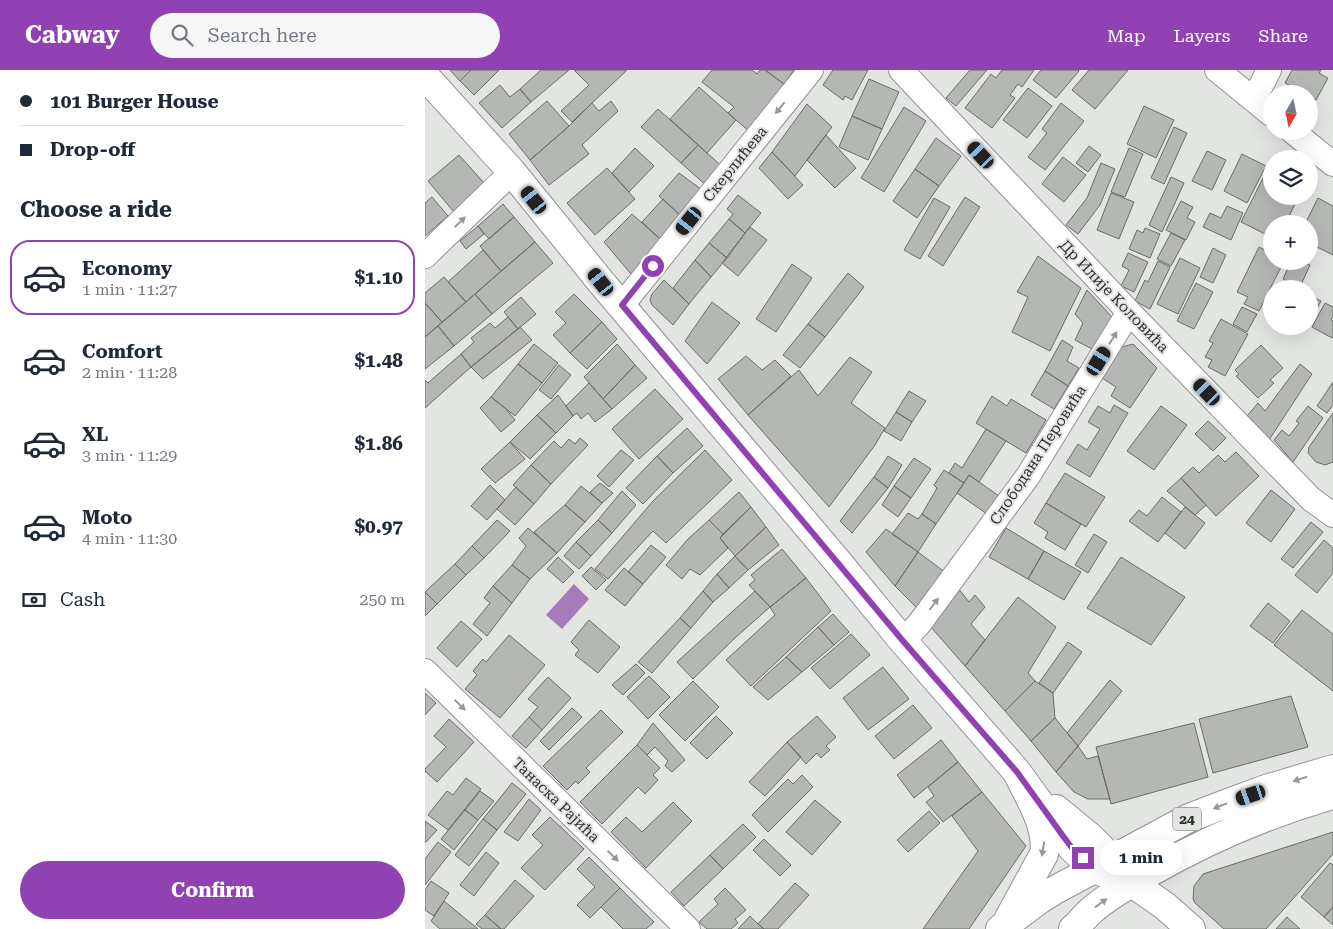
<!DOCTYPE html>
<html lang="en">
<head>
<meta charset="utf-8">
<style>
  body { margin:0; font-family:"Roboto Serif",serif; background:#f6f6f7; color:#1f2937; height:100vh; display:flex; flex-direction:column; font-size:19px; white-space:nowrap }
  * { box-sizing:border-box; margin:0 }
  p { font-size:16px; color:#747a83 }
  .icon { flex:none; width:28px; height:28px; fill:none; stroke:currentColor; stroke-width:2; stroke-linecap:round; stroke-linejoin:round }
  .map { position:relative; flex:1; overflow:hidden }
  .side { display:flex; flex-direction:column; background:#fff; width:425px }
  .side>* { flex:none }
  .hud { display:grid; align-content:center; height:110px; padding:0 20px; background:#fff }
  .needle { width:32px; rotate:189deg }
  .fabs { position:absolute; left:838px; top:15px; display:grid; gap:10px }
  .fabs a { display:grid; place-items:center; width:55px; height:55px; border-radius:50%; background:#fff; box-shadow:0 5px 20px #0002; font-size:25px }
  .end { position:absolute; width:22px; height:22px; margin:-11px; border:6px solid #9142b2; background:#fff; box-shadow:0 0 0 2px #fff }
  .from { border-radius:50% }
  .bubble { position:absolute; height:35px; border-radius:18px; background:#fff; box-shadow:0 5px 20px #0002; font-size:16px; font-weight:700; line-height:35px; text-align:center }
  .car { position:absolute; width:15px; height:30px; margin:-15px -8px; border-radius:6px; box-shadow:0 0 4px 1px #0007; background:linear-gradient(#222 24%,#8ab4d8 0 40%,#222 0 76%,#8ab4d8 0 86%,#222 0) }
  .hud b { display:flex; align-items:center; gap:18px; height:48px; font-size:19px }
  .hud b+b { border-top:1px solid #e0e1e3 }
  .hud i { width:12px; height:12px; background:#1f2937 }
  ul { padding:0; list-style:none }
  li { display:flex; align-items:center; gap:15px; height:75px; margin:0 10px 8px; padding:0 10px; border:2px solid transparent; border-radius:20px }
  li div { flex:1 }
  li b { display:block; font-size:19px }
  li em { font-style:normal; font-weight:700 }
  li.current { border-color:#9142b2 }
  li>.icon { width:45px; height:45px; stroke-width:1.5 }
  h2 { padding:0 20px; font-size:22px; line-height:60px }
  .pay { display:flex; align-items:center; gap:12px; height:55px; padding:0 20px; font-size:19px }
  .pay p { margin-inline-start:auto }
  .cta { display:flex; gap:10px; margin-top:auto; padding:10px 20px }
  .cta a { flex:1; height:58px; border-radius:30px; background:#9142b2; color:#fff; font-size:20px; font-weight:700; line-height:58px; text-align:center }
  header { display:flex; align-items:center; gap:30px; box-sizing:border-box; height:70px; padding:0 25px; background:#9142b2; color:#fff }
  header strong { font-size:24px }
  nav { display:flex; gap:28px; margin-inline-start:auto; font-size:18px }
  .search { width:350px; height:45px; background:#f6f6f7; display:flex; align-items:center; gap:12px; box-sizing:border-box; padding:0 18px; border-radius:28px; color:#747a83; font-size:19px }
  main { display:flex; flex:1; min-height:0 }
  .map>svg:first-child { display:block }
</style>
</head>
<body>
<header>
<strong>Cabway</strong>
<div class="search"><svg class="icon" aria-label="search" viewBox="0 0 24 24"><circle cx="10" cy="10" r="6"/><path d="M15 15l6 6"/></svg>Search here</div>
<nav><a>Map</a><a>Layers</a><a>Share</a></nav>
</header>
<main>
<section class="side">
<div class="hud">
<b><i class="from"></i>101 Burger House</b>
<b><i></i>Drop-off</b>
</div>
<h2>Choose a ride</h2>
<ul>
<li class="current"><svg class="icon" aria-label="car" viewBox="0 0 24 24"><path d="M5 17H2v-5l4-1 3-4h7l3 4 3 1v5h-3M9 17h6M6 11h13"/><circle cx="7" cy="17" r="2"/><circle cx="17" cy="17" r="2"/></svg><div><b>Economy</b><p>1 min · 11:27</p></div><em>$1.10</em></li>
<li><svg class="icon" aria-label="car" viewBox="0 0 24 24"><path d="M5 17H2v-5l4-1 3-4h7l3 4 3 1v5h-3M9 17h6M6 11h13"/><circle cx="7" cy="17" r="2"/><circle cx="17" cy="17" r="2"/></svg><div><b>Comfort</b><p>2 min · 11:28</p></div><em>$1.48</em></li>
<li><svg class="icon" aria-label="car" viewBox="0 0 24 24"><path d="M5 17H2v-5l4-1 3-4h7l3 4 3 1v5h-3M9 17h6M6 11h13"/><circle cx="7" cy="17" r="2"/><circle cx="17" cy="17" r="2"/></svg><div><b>XL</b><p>3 min · 11:29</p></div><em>$1.86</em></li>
<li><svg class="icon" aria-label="car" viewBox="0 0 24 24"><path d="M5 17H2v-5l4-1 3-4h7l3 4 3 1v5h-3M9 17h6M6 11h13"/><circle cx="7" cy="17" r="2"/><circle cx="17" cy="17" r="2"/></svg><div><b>Moto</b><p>4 min · 11:30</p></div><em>$0.97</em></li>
</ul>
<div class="pay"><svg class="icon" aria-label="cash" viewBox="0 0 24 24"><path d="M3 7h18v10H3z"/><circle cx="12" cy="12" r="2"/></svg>Cash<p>250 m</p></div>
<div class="cta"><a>Confirm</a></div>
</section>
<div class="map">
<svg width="908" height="859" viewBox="0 0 908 859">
  <rect width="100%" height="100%" fill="#e2e5e1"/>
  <path fill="#a67bba" d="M149,514L164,529L137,559L121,545Z"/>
  <path fill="#b4b7b3" stroke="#6a6c69" d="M25,0H46L35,11Z
    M46,0H74L49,25L35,11Z
    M116,0H144L106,32L95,19Z
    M149,0H202L147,52L136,41L164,15Z
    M287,0H327L332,4L335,0H340L359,14L325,62L303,43L309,37L277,12Z
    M340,0H369L359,14Z
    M408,0H443L427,30L420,26L418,30L398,15Z
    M545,0H562L531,36L521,28Z
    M577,0H609L597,17L593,14L585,25L590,28L567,58L540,38L566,4L571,8Z
    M616,0H653L654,1L631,28L608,10Z
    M664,0H703L670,39L647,20Z
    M867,0H896L894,3L903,8L891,30L884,26V24H880L860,13Z
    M444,9L474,22L457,59L427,46Z
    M75,15L85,27L95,19L106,32L77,58L54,33Z
    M274,17L311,50L282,83L245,49Z
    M603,18L627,36L602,68L578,50Z
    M122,31L144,56L105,90L84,64Z
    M186,31L193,41L157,75L164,84L124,115L105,90L143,57L167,33L174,41Z
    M636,33L659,51L620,100L603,87L622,63L617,59Z
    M382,34L407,57L370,106L347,82Z
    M719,36L749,50L731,88L702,74Z
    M479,37L501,51L459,122L436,108Z
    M233,39L273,75L256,93L216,57Z
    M427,46L457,59L443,90L414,77Z
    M749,57L762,63L739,114L726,108Z
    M401,65L431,98L410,118L382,90Z
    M511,68L536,86L514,116L490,99Z
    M273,75L300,99L283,117L256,93Z
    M664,76L676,85L663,102L651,93Z
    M210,78L229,96L204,122L187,103Z
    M704,78L718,84L700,127L686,122Z
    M782,81L801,90L787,120L767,111Z
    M347,82L378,115L363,129L334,98Z
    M817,84L841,96L822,133L799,121Z
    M34,85L60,114L28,141L3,111Z
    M638,87L661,105L639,132L617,114Z
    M676,93L690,99L675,135L653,164L641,155L662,128Z
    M845,94H846V126H874L860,154H846V167L816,152Z
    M182,98L210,129L170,165L142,133Z
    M490,99L514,116L492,148L468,131Z
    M254,103L277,120L255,145L234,126Z
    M746,107L759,113L737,162L724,155Z
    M686,123L709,132L694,169L672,160Z
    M313,125L336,143L320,163L304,149L308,144L302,139Z
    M7,127L23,146L0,166V133Z
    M540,127L555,137L518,196L503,186Z
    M509,128L525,137L495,189L479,180Z
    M893,128L908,136V185L884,173V154H880Z
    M238,129L255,145L235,169L217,152Z
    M756,131L768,137L762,148L770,152L761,170L741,160Z
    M78,134L89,147L64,169L53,156Z
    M802,136L818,143L806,170L778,157L785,143L796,148Z
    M207,144L235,169L206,204L179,172Z
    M89,147L110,172L76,201L55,176Z
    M304,149L320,163L302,188L284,173Z
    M53,156L59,164L41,179L35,171Z
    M325,157L342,170L313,206L297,193Z
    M720,158L735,164L725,188L704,179L712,160L718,163Z
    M746,163L760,170L746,196L732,189Z
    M110,172L128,193L67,244L50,224Z
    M284,173L302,188L286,207L270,190Z
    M834,177L846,183V191H859L834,241L819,234L823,227L812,222Z
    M788,178L801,185L788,213L775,207Z
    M58,180L76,201L41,232L23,212Z
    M703,183L723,192L709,222L696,216L704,200L697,196Z
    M613,186L656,218L625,281L587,262L603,227L592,222Z
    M755,188L775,198L753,244L732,234Z
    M270,190L286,207L264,234L248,218Z
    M733,191L745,197L725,239L710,231L720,210L723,212Z
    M866,191H876L885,195L875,217L858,209Z
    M367,194L387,208L351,262L331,249Z
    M423,203L439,217L400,267L383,254Z
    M19,207L41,232L17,252L0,233V223Z
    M239,210L264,234L248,255L227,235L225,230L227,224Z
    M771,213L788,222L769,259L752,251Z
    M662,220L687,247L667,279L650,270L658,253L650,244Z
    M50,224L67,244L29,276L13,256Z
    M149,224L177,252L145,283L128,265L141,253L130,242Z
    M884,225L896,231L884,254Z
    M96,227L111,244L93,259L79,242Z
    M287,232L315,253L282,294L260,271Z
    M0,233L17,252L0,267Z
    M900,233L908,237V247L906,250L908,251V266L907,268L887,257Z
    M817,237L832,244L822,262L808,254Z
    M83,247L93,259L46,297L36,284L49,272L46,268L65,253L70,258Z
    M796,249L823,264L800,306L783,297L787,290L780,287L788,273L784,271Z
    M177,252L192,269L162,299L145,283Z
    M383,254L400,267L375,298L358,285Z
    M13,256L29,276L0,299V267Z
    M95,257L107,270L58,309L46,297Z
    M637,270L648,277L642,291L654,298L643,316L620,301Z
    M109,274L133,293L117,313L93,294Z
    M192,274L210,295L178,329L159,307Z
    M708,274L732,298L705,338L686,326L691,317L677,308L697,277Z
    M836,275L858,298L845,310L849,313L833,328L811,306L814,304L810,300Z
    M36,284L46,297L0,338V310L3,313Z
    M321,286L337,300L350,290L366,306L323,345L293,309Z
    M425,287L447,302L426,333L460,358L450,375L404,437L323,345L374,300L393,326Z
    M93,294L117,313L90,346L66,327Z
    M875,294L887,304L844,370L822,346L833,333L840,341Z
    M134,295L146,305L126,329L114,320Z
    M210,295L222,308L187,339L178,329Z
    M620,301L643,316L629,339L606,325Z
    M908,312V335L902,343L892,336Z
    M164,313L187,339L170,352L163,343L156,349L152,343L148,346L141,336Z
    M230,319L258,349L214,389L187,359Z
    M484,321L501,331L487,352L471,342Z
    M133,325L148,346L131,363L112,345Z
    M567,326L582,336L586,329L621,350L601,383L551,353Z
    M66,327L80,338L90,350L76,362L55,338Z
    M689,335L703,343L665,407L641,393L653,374L662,380L675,359L663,352L673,336L685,343Z
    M736,336L762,355L729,400L702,381Z
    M883,336L898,348L868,392L849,370L857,360L864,366L874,353L871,351Z
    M471,342L487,352L476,371L459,361Z
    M908,343V392L900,395L891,392L883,383L884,377Z
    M112,345L131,363L105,389L85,372Z
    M783,351L801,368L788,381L770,364Z
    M262,358L278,376L248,403L232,386Z
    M561,359L581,371L554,412L544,405L539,413L524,403L530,393L537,398Z
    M155,368L163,375L126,414L106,395L129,371L136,378L144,369L150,374Z
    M85,372L100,389L70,413L56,399Z
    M196,380L209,390L184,417L172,406Z
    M280,380L307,410L241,473L228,461L183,509L170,499L228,431Z
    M811,382L834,406L791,446L756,408L768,397L774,403L793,385L800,392Z
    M232,386L248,403L218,434L201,418Z
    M463,386L477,395L463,418L449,407Z
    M489,388L506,399L486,428L469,416Z
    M106,395L126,414L109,434L88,415Z
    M519,400L539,413L511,454L497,444L512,418L509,415Z
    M640,403L680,427L661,457L621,433Z
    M544,405L574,426L562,444L532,423Z
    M449,407L463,418L427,463L415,451Z
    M756,408L781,435L770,445L742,421Z
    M175,413L188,423L177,433L165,422Z
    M65,415L80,430L62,450L46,436Z
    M156,416L177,433L160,452L140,435Z
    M469,416L486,428L473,447L457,435Z
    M91,417L109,434L90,455L72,439Z
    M846,420L870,439L846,472L821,453Z
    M197,421L211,435L187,463L173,450Z
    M314,422L326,437L298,464L284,450Z
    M737,427L756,442L733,472L704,451L714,440L722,446Z
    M621,433L656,454L640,480L620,468L623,462L609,453Z
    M140,435L160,452L132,483L109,462Z
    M326,437L341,457L310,486L295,468Z
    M760,437L780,453L760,479L740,463Z
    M483,443L493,449L497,444L511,454L493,482L467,464Z
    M72,450L85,461L59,488L47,476Z
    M173,450L187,463L166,486L151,472Z
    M284,450L298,464L295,468L303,478L275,505L265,499L257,509L241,495L263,469Z
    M886,452L898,462L868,498L856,489Z
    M341,457L354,475L323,500L310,486Z
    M103,458L132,483L105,509L87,495L101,476L94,468Z
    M581,458L619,481L603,509L564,487Z
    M461,459L493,482L470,516L441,482Z
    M669,464L682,472L663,503L650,495Z
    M899,470L908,478V503L892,523L870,505Z
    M151,472L166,486L154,499L139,486Z
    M226,475L241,487L218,514L203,502Z
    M47,476L59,488L41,505L30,494Z
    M357,479L381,508L345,537L324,515L330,510L326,505Z
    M619,481L656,502L639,530L603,509Z
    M493,482L521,503L495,541L470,516Z
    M310,486L323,500L304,518L292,504Z
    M133,487L149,502L138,513L122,499Z
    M696,487L760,527L726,575L662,538Z
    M30,494L41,505L12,534L0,522Z
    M87,495L105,509L87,533L68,516Z
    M166,497L181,510L171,520L157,506Z
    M199,498L218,514L200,536L180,520Z
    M292,504L304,518L288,532L278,521Z
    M381,508L406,541L326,616L301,590L350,545L345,537Z
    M68,516L87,533L62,566L48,554L65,533L59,528Z
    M533,518L544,532L550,525L560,537L546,554L560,570L540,596L505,556Z
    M278,521L288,532L266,558L255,548Z
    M330,521L345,537L311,567L268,609L252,592Z
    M0,522L12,534L0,546Z
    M593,527L631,557L603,603L610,611L580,641L540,596Z
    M843,533L865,551L848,573L825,556Z
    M877,540L908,564V621L849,575Z
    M408,544L424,562L409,575L393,557Z
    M255,548L266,558L227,603L213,592Z
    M164,550L195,577L173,603L150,585L154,580L146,572Z
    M36,551L57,569L32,597L12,578Z
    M393,557L409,575L377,602L361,587Z
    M426,564L445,585L405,619L386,598Z
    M84,565L120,595L75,648L40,619L52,605L48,601L58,589L61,592Z
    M643,572L657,582L628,623L614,613Z
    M361,587L377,602L343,630L328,617Z
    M211,594L220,603L198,625L187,615Z
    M458,597L484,629L443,660L418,628Z
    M224,606L245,627L223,649L202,627Z
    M123,607L146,628L117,660L104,647L113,637L103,629Z
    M685,610L697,621L653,676L642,663Z
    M268,611L294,637L260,671L234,645Z
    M610,611L628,623L630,648L606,671L580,641Z
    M0,623L11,633L0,645Z
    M866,626L883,677L788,703L774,649Z
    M488,635L507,658L469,689L450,666Z
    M147,638L157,647L124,680L115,671Z
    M176,640L198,662L161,698L165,702L153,714L151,711L142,720L118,696Z
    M291,646L308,663L282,689L265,673Z
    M392,646L411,667L401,676L405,680L400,684L396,688L392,683L381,694L362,672Z
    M104,647L117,660L101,678L87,666Z
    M630,648L653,676L631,702L606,671Z
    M24,649L49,672L12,712L0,701V699L21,677L9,666Z
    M228,653L260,690L247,702L240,696L243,691L230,677L222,685L212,675Z
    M769,653L783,707L686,734L671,677Z
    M516,670L533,692L489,728L472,705Z
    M362,672L376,687L340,726L324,712Z
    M212,675L235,698L228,705L233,710L220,724L213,717L177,754L155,732Z
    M653,676L662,689L673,686L685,729H663L649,722L631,702Z
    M533,692L557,722L518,752L501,732L509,726L503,717Z
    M377,705L388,717L343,762L327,745L363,709L368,714Z
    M41,708L56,719L23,760L3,745L22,721L28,725Z
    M87,713L101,724L72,760L58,749Z
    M55,721L69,731L53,750L40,740Z
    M557,722L601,776L544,859H498L553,781L527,746Z
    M104,729L116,740L93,771L79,762Z
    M390,730L416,752L387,785L361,762Z
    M248,732L267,751L221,798L186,762L201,747L217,762Z
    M40,740L53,750L29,780L16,769Z
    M504,741L515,753L483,782L472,770Z
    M125,747L159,779L120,820L96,798L118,775L107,765Z
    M58,749L72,760L44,796L30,785Z
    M0,751L12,760L1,772H0Z
    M318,754L331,767L298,799L285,785Z
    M908,762V784L841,859H799L770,833L768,829L769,816L778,804Z
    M339,769L366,795L355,806L328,780Z
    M13,772L26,782L0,815V789Z
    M61,782L74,793L49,826L35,815Z
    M285,785L298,799L259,836L246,822Z
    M164,787L195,818L165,848L152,835L170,817L152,799Z
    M905,793L908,795V837L899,847L876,827Z
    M90,810L109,826L79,859H76L60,845Z
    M6,811L24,823L9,846L0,840V820Z
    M370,813L384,825L353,859H339L333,854Z
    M195,818L229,852L221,859H198L176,837Z
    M300,818L321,840L310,849L313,853L306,859H282L274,852L293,834L289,829Z
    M19,831L53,859H15L6,851Z
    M908,837V855L899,847Z
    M60,845L76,859H57L51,854Z
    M325,846L333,854L339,859H313Z
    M862,847L875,859H851Z"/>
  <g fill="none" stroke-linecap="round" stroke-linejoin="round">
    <g stroke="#909490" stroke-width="26">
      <path id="minor" d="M476,0L704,242L886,429L908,445
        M792,0L846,44
        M829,29L844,0
        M867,61L908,94
        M0,186L87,102
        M197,235L386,0
        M478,571L494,554L603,406L704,242
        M0,601L263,859"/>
    </g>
    <g stroke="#909490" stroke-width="30">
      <path id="tertiary" d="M0,6L87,102L176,212L413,492L478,571L592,702L647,778L669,799L707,813
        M631,739L665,767L687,789L707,813L740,836L766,859"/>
    </g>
    <g stroke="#909490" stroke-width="30">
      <path id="primary" d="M584,848L619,784C624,757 603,726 592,702
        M575,859L614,830L630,820L764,748L795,736L841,719L908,699
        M648,859C655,853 660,846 667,840C683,826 703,815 722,804C780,771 843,743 908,725"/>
    </g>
    <use href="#minor" stroke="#fff" stroke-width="24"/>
    <use href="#tertiary" stroke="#fff" stroke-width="28"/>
    <use href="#primary" stroke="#fff" stroke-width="28"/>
  </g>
  <defs><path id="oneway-solid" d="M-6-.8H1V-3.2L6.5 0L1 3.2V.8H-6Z" transform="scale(1.25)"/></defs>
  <g fill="#969896">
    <use href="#oneway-solid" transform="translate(355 38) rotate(129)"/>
    <use href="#oneway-solid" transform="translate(35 152) rotate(-44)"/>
    <use href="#oneway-solid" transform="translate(688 268) rotate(-58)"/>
    <use href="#oneway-solid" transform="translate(509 534) rotate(-53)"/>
    <use href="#oneway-solid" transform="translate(35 635) rotate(44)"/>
    <use href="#oneway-solid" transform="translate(875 709) rotate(163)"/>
    <use href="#oneway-solid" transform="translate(795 736) rotate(159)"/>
    <use href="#oneway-solid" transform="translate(618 779) rotate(99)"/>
    <use href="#oneway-solid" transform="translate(188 786) rotate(44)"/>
    <use href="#oneway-solid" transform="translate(676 833) rotate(-36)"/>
  </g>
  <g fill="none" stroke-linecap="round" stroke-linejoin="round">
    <path stroke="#9142b2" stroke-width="6" d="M228,196L197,235L478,571L592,702L638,766L647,778L658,788"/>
  </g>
  <g text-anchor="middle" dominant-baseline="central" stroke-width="4" stroke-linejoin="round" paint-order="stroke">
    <rect fill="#e2e5e1" stroke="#646664" stroke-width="1" x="748" y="737.5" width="28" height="23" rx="4"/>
    <g font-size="14" font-weight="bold" fill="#2e302e">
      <text x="762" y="749">24</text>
    </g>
    <g font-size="15" fill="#2e302e" stroke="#e2e5e1">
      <text transform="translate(310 94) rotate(-51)">Скерлићева</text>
      <text transform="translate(689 226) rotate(46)">Др Илије Коловића</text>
      <text transform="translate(613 385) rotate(-57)">Слободана Перовића</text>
      <text transform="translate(131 730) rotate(44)">Танаска Рајића</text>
    </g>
  </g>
</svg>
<div class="fabs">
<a><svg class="needle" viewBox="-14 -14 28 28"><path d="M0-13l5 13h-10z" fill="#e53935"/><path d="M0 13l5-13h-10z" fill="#747a83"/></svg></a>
<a><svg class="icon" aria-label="layers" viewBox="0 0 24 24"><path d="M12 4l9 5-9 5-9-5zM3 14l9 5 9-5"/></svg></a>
<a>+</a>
<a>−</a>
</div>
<i class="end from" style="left:228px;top:196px"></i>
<i class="end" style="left:658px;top:788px"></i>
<div class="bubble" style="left:675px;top:770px;width:82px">1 min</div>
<i class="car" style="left:556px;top:85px;rotate:317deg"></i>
<i class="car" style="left:109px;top:130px;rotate:321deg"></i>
<i class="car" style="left:264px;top:151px;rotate:219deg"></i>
<i class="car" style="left:176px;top:212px;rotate:321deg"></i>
<i class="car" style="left:674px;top:291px;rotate:31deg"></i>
<i class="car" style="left:782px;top:322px;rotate:316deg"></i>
<i class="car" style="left:826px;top:725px;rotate:251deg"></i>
</div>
</main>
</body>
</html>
